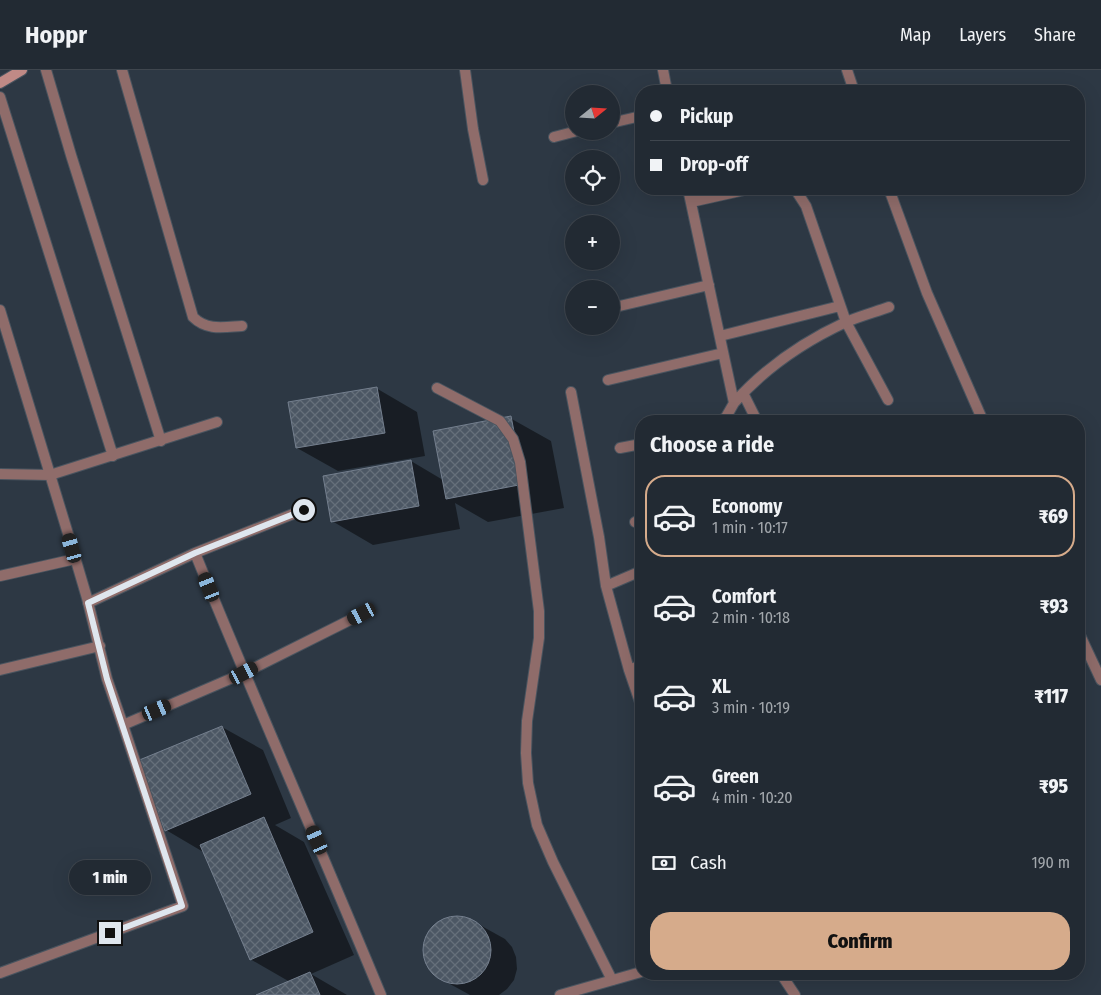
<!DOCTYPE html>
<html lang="en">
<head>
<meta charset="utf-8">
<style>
  body { margin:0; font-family:"Fira Sans Condensed",sans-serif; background:#2a323b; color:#f1f3f6; height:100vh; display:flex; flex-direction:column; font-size:19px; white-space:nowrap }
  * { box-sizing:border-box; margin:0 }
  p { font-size:16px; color:#a2a7ac }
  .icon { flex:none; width:28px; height:28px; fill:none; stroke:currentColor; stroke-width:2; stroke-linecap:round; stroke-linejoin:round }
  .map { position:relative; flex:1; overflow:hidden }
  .side { position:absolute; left:635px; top:345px; width:450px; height:565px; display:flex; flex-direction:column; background:#222a33; border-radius:20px; box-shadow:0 5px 20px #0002,0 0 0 1px #3f464e }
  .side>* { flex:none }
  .guide { position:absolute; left:635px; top:15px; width:450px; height:110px; border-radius:20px; box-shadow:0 5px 20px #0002,0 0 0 1px #3f464e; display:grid; align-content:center; height:110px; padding:0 15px; background:#222a33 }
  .needle { width:32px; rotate:72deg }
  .controls { position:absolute; left:565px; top:15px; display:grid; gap:10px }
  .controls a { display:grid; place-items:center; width:55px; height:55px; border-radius:50%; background:#222a33; box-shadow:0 5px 20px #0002,0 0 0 1px #3f464e; font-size:25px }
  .end { position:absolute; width:22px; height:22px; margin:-11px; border:6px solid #dfe6ee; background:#111; box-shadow:0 0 0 2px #111 }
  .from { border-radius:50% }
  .bubble { position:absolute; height:35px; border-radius:18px; background:#222a33; box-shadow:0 5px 20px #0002,0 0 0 1px #3f464e; font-size:16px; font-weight:800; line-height:35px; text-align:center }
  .car { position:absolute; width:15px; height:30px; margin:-15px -8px; border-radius:6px; box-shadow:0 0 4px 1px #0007; background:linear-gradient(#222 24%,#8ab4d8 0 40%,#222 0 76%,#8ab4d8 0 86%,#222 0) }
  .guide b { display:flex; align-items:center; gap:18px; height:48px; font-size:19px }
  .guide b+b { border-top:1px solid #3f464e }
  .guide i { width:12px; height:12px; background:#f1f3f6 }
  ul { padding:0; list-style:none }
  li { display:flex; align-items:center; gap:15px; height:82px; margin:0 10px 8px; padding:0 5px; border:2px solid transparent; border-radius:20px }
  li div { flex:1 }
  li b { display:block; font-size:19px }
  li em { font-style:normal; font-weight:800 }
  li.current { border-color:#d6ab8b }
  li>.icon { width:45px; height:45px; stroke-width:1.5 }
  h2 { padding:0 15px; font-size:22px; line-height:60px }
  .pay { display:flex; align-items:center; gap:12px; height:55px; padding:0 15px; font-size:19px }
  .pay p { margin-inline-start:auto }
  .primary-button { display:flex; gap:10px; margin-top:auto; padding:10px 15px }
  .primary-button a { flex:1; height:58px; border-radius:20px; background:#d6ab8b; color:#111; font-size:20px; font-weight:800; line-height:58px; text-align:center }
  header { display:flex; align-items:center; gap:30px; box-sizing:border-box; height:70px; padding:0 25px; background:#222a33; border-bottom:1px solid #3f464e }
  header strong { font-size:24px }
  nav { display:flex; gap:28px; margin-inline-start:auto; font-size:18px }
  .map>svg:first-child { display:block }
</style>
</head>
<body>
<header>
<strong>Hoppr</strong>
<nav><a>Map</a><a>Layers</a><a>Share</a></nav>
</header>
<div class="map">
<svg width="1101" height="925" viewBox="0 0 1101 925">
  <defs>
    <pattern id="building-cross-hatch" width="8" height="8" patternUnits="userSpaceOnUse" patternTransform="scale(1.25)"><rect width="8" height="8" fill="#4c5764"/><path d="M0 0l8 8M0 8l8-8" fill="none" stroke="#656f7a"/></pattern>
  </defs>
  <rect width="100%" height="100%" fill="#2d3844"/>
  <path fill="#0007" d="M376,318L417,342L425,386L338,401L297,378Z
    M510,348L551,371L564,438L488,452L455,433L460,459L373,475L332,451L411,391L443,410Z
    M222,657L263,680L291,748L275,755L304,772L354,885L311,904L347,925H260L290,912L250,889L205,783L166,760Z
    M458,846L468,848L478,854L505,869L512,877L516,887L517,899L514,910L507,919L499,925H470L439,908L431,900L426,890L424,880L426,869L430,860L438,852L448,848Z"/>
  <path fill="url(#building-cross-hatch)" stroke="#747f8e" d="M377,317L385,363L296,378L288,332Z
    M511,346L524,414L446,429L433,361Z
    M411,390L419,436L331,452L323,406Z
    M222,656L251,724L165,761L137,691Z
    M264,747L313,862L250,890L200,775Z
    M423 880a34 34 0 1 1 68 0a34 34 0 1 1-68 0Z
    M310,902L320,925H256Z"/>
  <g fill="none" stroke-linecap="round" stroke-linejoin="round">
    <g stroke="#49545f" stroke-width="12">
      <path id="lane" d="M437,318L500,351L513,369L520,392L539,541V568L527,651L526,683L528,713L537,755L553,792L612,910"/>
    </g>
    <g stroke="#49545f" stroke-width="12">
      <path id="street" d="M46,0L71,85L161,371
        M122,0L193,247C207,261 224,257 242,256
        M465,0L473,59L483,110
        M663,0L667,21
        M847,0L854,21
        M0,27L113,386
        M611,53L641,46
        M554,67L577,61
        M688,119L734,333C764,299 805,271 846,252C860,246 875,242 889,237
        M795,119L806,136L846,252L888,330
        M889,119L927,223L983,351
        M691,132L749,119
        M611,238L709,215
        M0,240L69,467L87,528L107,609L123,655L244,603L362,544
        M720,266L840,236
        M608,310L723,283
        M571,322L599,467L606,516L629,600L641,635
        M743,323L757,351
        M721,351L726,347L734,333
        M620,378L641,374
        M0,404L50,405L217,352
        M635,452L641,450
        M195,483C255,631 320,777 381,925
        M0,506L75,489
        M606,516L641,501
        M88,533L195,483L303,440
        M1079,563L1101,610
        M0,600L100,576
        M629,600L641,595
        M0,903L183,836L123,655
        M781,904L795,925
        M560,925L641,902"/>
    </g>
    <g stroke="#49545f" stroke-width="12">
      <path id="secondary" d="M0,13L22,0"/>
    </g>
    <use href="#lane" stroke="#8f6c6a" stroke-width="10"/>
    <use href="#street" stroke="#8f6c6a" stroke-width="10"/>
    <use href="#secondary" stroke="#c08a86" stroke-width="10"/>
  </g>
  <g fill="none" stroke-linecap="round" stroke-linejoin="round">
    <path stroke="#dfe6ee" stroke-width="6" d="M110,863L182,836L107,609L88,533L195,483L304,440"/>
  </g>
</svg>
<div class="controls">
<a><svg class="needle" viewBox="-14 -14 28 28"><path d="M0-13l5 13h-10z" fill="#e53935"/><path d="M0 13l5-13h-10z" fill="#a2a7ac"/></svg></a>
<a><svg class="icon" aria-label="locate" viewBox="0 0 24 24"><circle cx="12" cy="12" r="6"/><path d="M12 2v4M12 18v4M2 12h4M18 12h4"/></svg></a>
<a>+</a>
<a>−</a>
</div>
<i class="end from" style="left:304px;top:440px"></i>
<i class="end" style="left:110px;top:863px"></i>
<div class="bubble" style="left:69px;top:790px;width:82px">1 min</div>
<i class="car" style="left:72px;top:478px;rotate:344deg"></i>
<i class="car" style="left:209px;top:517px;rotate:338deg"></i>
<i class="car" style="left:362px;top:544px;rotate:243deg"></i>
<i class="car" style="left:244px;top:603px;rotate:63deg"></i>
<i class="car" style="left:157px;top:640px;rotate:67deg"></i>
<i class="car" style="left:317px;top:770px;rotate:336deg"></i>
<div class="guide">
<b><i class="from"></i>Pickup</b>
<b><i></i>Drop-off</b>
</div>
<section class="side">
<h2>Choose a ride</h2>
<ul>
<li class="current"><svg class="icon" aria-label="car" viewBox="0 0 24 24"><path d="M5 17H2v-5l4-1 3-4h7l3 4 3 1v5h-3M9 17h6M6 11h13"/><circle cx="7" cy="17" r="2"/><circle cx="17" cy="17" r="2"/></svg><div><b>Economy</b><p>1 min · 10:17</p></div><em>₹69</em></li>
<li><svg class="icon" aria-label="car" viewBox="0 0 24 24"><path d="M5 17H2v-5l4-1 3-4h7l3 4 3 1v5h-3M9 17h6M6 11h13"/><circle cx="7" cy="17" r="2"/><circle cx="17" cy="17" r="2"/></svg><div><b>Comfort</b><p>2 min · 10:18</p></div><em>₹93</em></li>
<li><svg class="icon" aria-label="car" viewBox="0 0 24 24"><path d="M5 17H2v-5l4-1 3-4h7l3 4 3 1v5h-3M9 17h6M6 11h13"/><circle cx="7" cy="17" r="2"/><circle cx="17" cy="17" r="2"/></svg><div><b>XL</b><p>3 min · 10:19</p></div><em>₹117</em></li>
<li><svg class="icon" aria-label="car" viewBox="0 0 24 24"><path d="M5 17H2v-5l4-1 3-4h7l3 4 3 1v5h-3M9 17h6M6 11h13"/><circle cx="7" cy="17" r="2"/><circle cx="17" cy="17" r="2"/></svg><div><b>Green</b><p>4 min · 10:20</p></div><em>₹95</em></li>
</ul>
<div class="pay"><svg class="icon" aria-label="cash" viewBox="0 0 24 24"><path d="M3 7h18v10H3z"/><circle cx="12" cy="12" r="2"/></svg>Cash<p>190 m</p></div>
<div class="primary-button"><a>Confirm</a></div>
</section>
</div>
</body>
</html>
